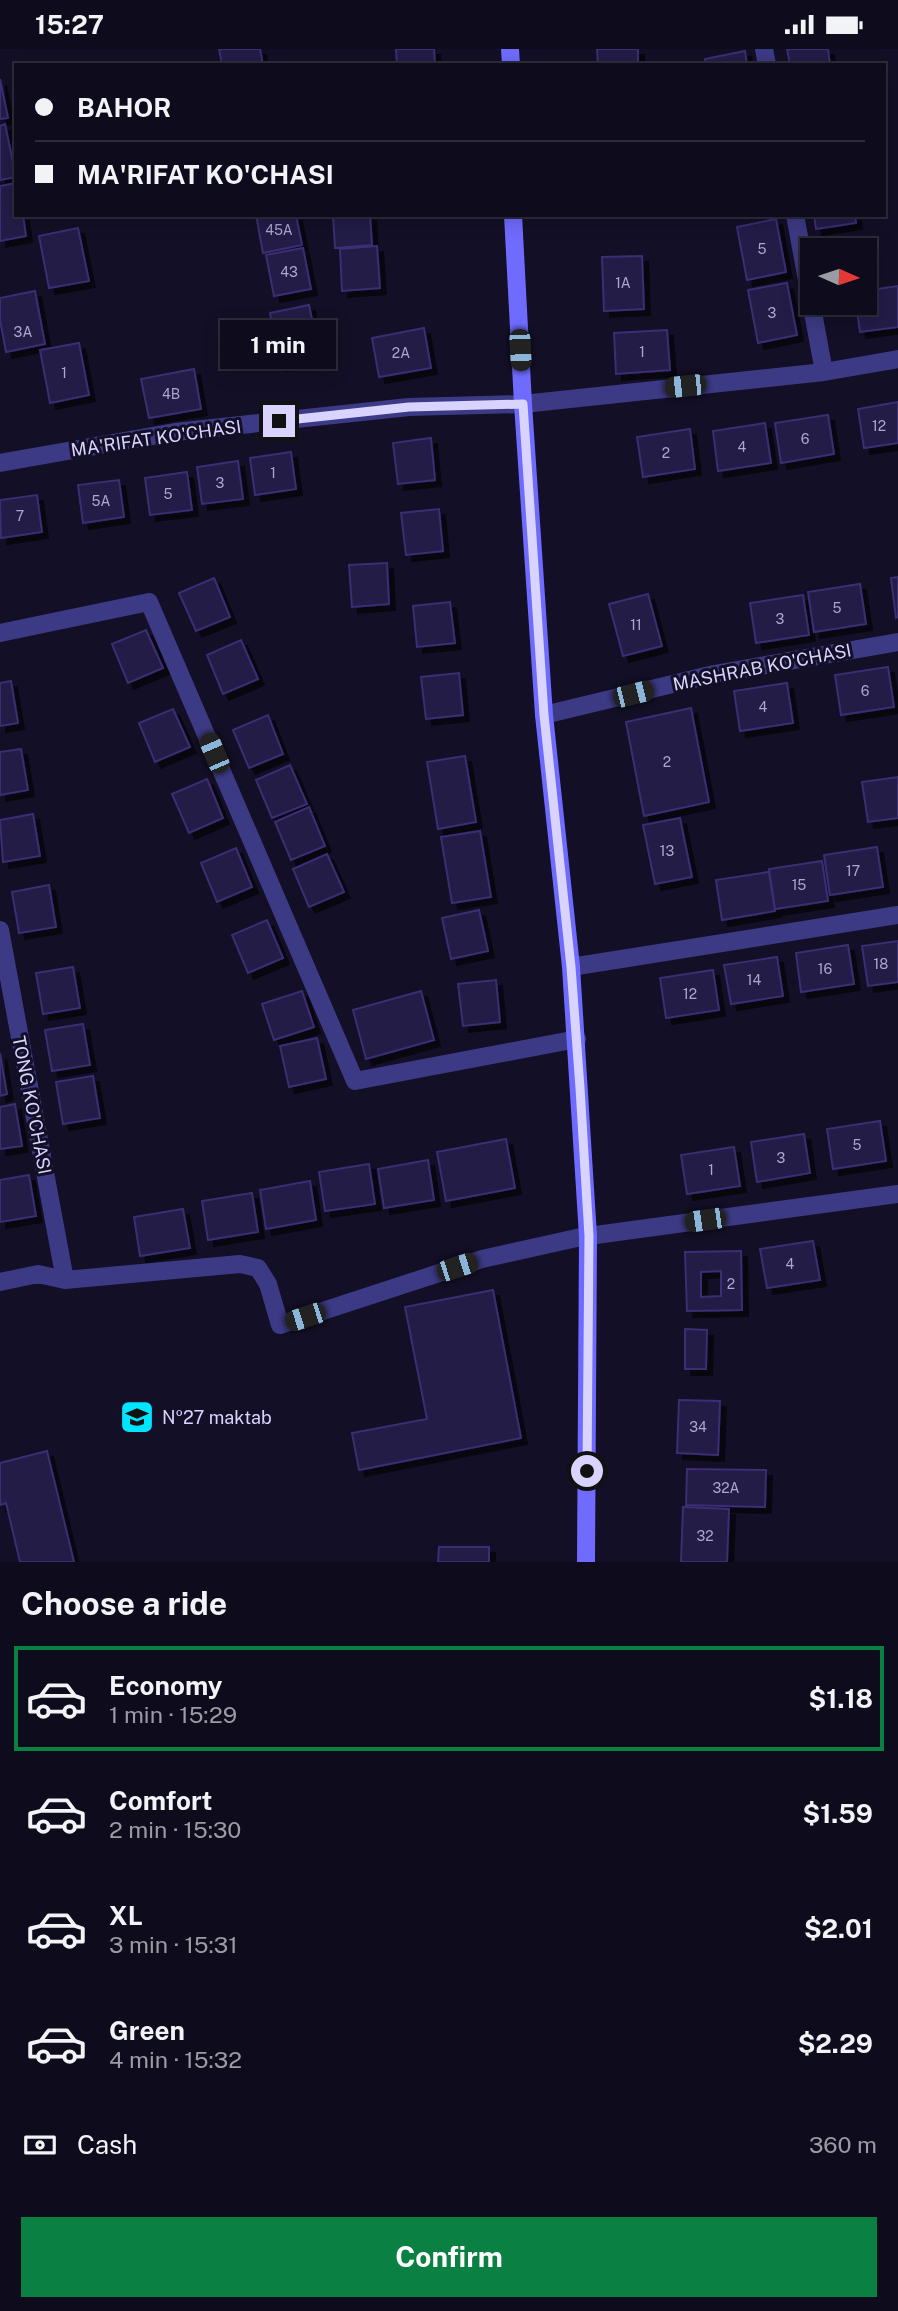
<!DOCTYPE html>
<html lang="en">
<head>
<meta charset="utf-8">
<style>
  body { margin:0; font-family:"Public Sans",sans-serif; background:#1c1929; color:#f1f3f6; height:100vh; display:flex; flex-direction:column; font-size:26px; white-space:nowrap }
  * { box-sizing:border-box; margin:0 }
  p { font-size:23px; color:#9b9ba3 }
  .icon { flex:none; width:38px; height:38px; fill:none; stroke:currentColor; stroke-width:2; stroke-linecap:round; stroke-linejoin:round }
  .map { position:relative; height:1513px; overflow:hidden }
  .drawer { display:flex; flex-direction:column; background:#0e0b1c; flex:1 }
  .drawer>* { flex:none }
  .hud { position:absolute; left:14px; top:14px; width:872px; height:154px; border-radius:0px; box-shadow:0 4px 18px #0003,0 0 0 2px #2e2b3b; display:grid; align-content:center; height:154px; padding:0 21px; background:#0e0b1c }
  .needle { width:46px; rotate:93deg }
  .controls { position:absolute; left:800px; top:189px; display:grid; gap:14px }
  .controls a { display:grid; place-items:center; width:77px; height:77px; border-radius:0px; background:#0e0b1c; box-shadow:0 4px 18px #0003,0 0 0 2px #2e2b3b; font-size:35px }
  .end { position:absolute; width:32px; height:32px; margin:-16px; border:9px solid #d9d4ff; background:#111; box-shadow:0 0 0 4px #111 }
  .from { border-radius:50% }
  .bubble { position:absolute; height:49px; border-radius:0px; background:#0e0b1c; box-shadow:0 4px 18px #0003,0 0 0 2px #2e2b3b; font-size:23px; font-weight:700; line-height:49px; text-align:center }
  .car { position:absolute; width:21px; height:42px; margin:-21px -10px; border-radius:9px; box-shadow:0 0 5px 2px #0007; background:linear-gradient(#222 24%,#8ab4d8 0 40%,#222 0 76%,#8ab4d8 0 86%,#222 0) }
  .hud b { display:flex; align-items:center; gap:24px; height:66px; font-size:26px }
  .hud b+b { border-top:2px solid #2e2b3b }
  .hud i { width:18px; height:18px; background:#f1f3f6 }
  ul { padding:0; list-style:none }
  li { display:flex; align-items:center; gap:21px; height:105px; margin:0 14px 10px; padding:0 7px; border:4px solid transparent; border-radius:0px }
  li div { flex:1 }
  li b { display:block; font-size:26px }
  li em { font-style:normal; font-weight:700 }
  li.current { border-color:#0b8043 }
  li>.icon { width:63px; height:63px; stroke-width:1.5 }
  h2 { padding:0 21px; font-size:32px; line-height:84px }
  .pay { display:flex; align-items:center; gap:18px; height:77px; padding:0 21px; font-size:26px }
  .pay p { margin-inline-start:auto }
  .cta { display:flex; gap:14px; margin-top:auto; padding:14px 21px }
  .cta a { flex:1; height:80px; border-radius:0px; background:#0b8043; color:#fff; font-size:28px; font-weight:700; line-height:80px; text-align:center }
  .status { display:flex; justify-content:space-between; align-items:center; height:49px; padding:0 35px; background:#0e0b1c; direction:ltr }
  .status svg { height:19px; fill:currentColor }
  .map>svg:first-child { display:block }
</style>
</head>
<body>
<div class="status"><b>15:27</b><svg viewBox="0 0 49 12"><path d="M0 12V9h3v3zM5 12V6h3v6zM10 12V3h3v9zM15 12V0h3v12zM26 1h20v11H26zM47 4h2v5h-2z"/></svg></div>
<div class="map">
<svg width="898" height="1513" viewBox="0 0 898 1513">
  <defs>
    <filter id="shadow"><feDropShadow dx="6" dy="6" stdDeviation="0" flood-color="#0009"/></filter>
  </defs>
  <rect width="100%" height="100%" fill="#130f26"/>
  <path fill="#241b47" stroke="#3b2d73" stroke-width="2" fill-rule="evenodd" filter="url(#shadow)" d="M219,0H260L263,16H222Z
    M396,0H434L435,16H397Z
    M597,0H638V16H598Z
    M787,0H828L830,16H790Z
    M745,2L747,16H706L705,10Z
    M0,30L8,69L0,70Z
    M5,75L16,128L0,131V77Z
    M16,134V166H23L26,187L0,192V137Z
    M256,166H296L302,196L263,204Z
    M333,166H370L372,196L335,199Z
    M814,166H855L856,174L816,180Z
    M776,170L786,223L747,231L737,178Z
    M78,179L89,232L49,239L39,187Z
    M377,197L380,239L342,242L340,200Z
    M303,199L311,240L274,247L266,206Z
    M642,207L644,260L604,262L602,208Z
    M787,234L797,286L758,294L748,241Z
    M898,237V278L860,283L856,254H864V242Z
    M35,242L45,295L6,303L0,271V249Z
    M309,256L320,309L280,316L270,264Z
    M424,279L431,319L379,328L372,289Z
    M667,281L670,321L616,325L614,284Z
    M79,294L89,346L50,354L40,301Z
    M194,320L201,360L149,369L141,330Z
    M898,353V394L864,399L858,360Z
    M828,366L834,405L781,414L775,374Z
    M765,374L771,414L718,422L713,382Z
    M690,380L695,420L643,428L637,388Z
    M431,389L435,431L398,435L393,394Z
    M291,403L296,440L255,446L250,409Z
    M238,412L243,450L202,455L197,418Z
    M187,423L192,461L150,466L145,429Z
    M119,431L124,468L83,474L78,436Z
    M37,446L42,483L1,489L0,451Z
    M439,460L443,502L406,506L401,464Z
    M387,514L389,555L352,558L349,516Z
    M898,528V568L896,569L891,529Z
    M214,529L230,568L196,582L179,544Z
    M860,535L866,575L814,583L808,543Z
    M648,545L662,597L623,607L609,555Z
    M803,546L809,586L756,594L750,554Z
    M450,553L455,594L417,598L413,557Z
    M146,581L163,619L128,634L112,595Z
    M241,591L258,630L223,645L207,606Z
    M888,618L894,658L841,666L835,626Z
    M459,624L463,666L426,670L421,628Z
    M11,632L18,674L0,677V634Z
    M787,634L793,674L740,682L734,642Z
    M691,659L709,753L644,767L626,673Z
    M173,660L190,698L155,713L139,674Z
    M268,666L283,705L249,719L233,681Z
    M21,700L28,741L0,746V703Z
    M465,707L476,773L438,780L427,713Z
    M290,716L307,755L272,769L256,731Z
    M898,728V769L868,773L862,733Z
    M207,730L223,769L189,784L172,745Z
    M309,758L325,797L291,811L275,773Z
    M33,765L40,807L3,813L0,771Z
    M680,769L692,828L655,835L643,776Z
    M480,782L491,848L452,854L441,788Z
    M877,798L883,838L830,846L824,806Z
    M236,799L252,838L217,853L201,814Z
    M327,805L344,843L309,858L293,820Z
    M822,812L828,852L775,860L769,820Z
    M769,823L775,862L722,871L716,831Z
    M49,836L56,878L19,884L12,843Z
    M479,861L488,902L451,910L442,869Z
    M267,871L283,909L248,924L232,886Z
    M898,892V933L868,937L862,897Z
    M848,896L854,935L801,943L796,904Z
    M777,908L783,947L731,955L724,916Z
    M73,918L80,959L43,965L36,924Z
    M713,921L719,961L666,969L660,929Z
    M496,931L500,973L463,977L458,935Z
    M302,942L314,978L274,991L262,955Z
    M421,942L434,991L366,1010L353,961Z
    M83,975L90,1016L52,1022L45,981Z
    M317,989L326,1030L289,1038L280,997Z
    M0,1004L7,1045L0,1047Z
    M93,1027L100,1069L63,1075L56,1033Z
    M15,1055L22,1097L0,1100V1058Z
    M880,1072L886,1112L833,1120L827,1080Z
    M804,1085L810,1124L757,1133L751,1093Z
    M506,1090L515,1139L446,1152L437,1103Z
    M734,1098L740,1137L687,1145L681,1106Z
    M428,1111L434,1151L384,1159L378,1120Z
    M369,1115L375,1155L325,1162L319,1123Z
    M29,1126L36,1167L0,1173V1131Z
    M310,1132L316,1171L266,1180L260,1141Z
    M252,1144L258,1183L208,1191L202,1152Z
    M183,1160L190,1199L140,1207L134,1168Z
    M813,1192L820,1231L767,1239L760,1200Z
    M741,1202L742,1261L687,1262L685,1203ZM721,1222V1247L701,1248V1223Z
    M493,1241L521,1389L359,1421L352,1384L427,1370L405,1258Z
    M685,1280L707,1281L706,1320H685Z
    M679,1351L720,1352L718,1406L677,1404Z
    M47,1402L74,1513H20L6,1454L0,1456V1414Z
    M687,1420L766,1421L765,1458L686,1456Z
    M683,1458L729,1460L727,1513H681Z
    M439,1498H489V1513H438Z"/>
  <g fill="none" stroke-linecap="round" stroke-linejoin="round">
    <path stroke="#3d3a85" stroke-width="18" d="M764,0L767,16
      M795,166L824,323
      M0,414L175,383L409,358L523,355L824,323L898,310
      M0,584L149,553L355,1032L577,990
      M544,666L714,625L898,593
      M0,881L65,1231
      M571,918L898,866
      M0,1233L38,1225L65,1231L240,1215L258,1219L268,1235L280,1276L482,1210L581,1188L898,1145"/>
    <path stroke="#6f6bff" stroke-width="18" d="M510,0L511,16
      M513,166L523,355L544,666L571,918L588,1187L586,1513"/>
  </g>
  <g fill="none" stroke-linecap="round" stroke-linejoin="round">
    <path stroke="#d9d4ff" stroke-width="9" d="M279,372L409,358L523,355L544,666L571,918L580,1039L589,1187L587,1422"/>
  </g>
  <defs>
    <g id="school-square" transform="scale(1.75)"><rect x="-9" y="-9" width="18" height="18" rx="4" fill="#00e5ff" stroke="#130f26"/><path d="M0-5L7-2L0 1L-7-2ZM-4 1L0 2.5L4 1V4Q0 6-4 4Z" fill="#111"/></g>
  </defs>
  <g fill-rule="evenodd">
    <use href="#school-square" x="137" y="1368"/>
  </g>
  <g text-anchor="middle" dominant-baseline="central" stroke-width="6" stroke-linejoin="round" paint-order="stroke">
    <g font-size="14" fill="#aca6d1">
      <text x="279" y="181">45A</text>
      <text x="762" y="200">5</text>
      <text x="289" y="223">43</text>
      <text x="623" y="234">1A</text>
      <text x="772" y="264">3</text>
      <text x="23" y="283">3A</text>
      <text x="642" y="303">1</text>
      <text x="401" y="304">2A</text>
      <text x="64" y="324">1</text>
      <text x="171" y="345">4B</text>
      <text x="879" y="377">12</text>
      <text x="805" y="390">6</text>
      <text x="742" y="398">4</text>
      <text x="666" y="404">2</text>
      <text x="273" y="424">1</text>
      <text x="220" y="434">3</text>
      <text x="168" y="445">5</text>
      <text x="101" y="452">5A</text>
      <text x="20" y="467">7</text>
      <text x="837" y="559">5</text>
      <text x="780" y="570">3</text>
      <text x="636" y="576">11</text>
      <text x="865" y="642">6</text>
      <text x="763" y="658">4</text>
      <text x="667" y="713">2</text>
      <text x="667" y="802">13</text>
      <text x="853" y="822">17</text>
      <text x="799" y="836">15</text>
      <text x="881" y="915">18</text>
      <text x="825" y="920">16</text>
      <text x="754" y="931">14</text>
      <text x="690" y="945">12</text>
      <text x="857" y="1096">5</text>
      <text x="781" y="1109">3</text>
      <text x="711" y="1121">1</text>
      <text x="790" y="1215">4</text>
      <text x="731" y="1235">2</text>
      <text x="698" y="1378">34</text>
      <text x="726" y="1439">32A</text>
      <text x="705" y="1487">32</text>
    </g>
    <g font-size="18" fill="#d9d4ff" stroke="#130f26">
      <text transform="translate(156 389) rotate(-8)">MA'RIFAT KO'CHASI</text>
      <text transform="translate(762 618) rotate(-11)">MASHRAB KO'CHASI</text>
      <text transform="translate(32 1056) rotate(79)">TONG KO'CHASI</text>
    </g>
    <g font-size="18" fill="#d9d4ff" stroke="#130f26" text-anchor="start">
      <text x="162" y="1368">№27 maktab</text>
    </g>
  </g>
</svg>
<div class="controls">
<a><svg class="needle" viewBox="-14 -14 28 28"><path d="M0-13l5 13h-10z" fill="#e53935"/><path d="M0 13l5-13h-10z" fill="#9b9ba3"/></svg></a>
</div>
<i class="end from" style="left:587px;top:1422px"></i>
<i class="end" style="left:279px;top:372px"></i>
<div class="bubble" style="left:220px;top:271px;width:116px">1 min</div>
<i class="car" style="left:520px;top:301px;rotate:177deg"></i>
<i class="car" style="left:685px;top:337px;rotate:264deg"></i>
<i class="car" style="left:633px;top:645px;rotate:76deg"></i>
<i class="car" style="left:214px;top:704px;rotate:337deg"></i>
<i class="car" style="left:705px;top:1171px;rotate:262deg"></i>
<i class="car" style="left:457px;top:1218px;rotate:72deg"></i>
<i class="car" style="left:305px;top:1268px;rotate:252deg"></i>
<div class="hud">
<b><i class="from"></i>BAHOR</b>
<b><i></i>MA'RIFAT KO'CHASI</b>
</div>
</div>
<section class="drawer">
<h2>Choose a ride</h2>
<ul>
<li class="current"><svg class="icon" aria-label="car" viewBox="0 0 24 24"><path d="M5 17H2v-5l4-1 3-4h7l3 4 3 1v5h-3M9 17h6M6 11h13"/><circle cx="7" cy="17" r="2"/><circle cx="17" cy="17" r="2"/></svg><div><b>Economy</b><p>1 min · 15:29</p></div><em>$1.18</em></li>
<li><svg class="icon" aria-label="car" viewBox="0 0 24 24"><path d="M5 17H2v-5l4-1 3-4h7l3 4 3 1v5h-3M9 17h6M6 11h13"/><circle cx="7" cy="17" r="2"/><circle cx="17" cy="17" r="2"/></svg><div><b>Comfort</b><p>2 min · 15:30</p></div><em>$1.59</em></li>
<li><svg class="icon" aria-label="car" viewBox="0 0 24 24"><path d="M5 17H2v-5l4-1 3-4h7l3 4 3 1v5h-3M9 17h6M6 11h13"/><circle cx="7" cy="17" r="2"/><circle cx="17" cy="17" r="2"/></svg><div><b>XL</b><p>3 min · 15:31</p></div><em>$2.01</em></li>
<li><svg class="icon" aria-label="car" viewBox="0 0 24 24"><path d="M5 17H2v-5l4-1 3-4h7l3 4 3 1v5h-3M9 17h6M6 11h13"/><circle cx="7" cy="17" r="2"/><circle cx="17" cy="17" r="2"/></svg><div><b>Green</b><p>4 min · 15:32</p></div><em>$2.29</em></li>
</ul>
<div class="pay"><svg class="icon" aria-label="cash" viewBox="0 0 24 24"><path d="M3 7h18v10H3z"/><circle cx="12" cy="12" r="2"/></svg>Cash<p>360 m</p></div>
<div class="cta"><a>Confirm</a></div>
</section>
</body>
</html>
